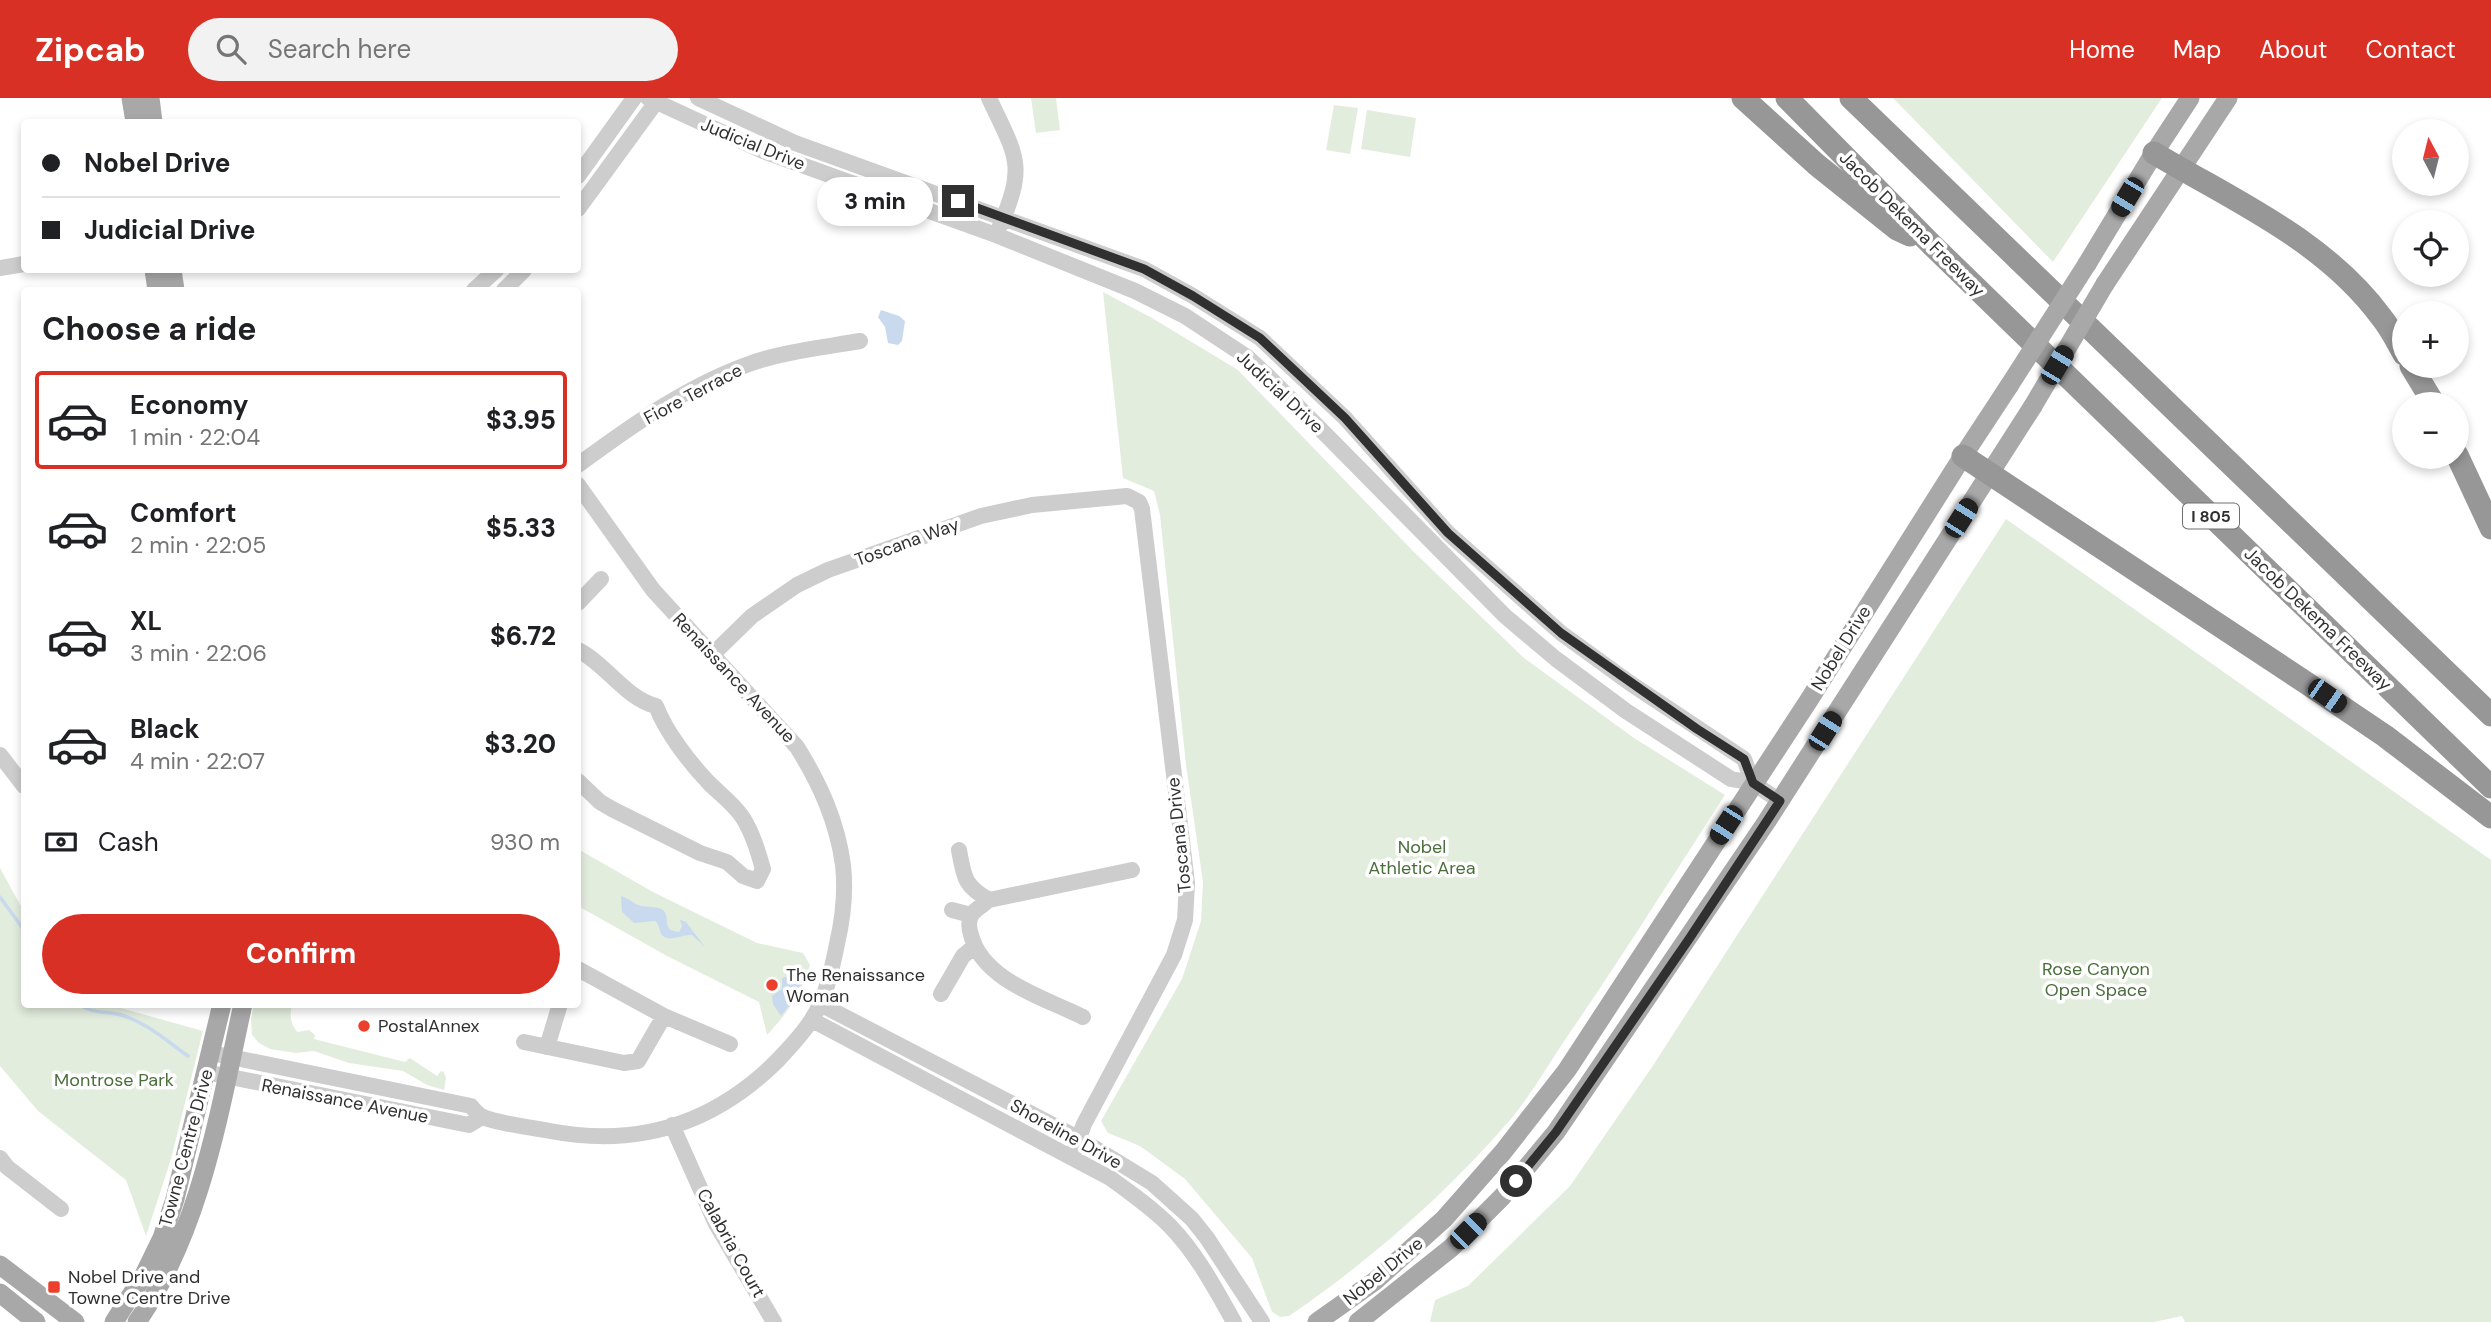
<!DOCTYPE html>
<html lang="en">
<head>
<meta charset="utf-8">
<style>
  body { margin:0; font-family:"DM Sans",sans-serif; background:#f2f2f2; color:#202124; height:100vh; display:flex; flex-direction:column; font-size:26px; white-space:nowrap }
  * { box-sizing:border-box; margin:0 }
  p { font-size:23px; color:#757577 }
  .icon { flex:none; width:38px; height:38px; fill:none; stroke:currentColor; stroke-width:2; stroke-linecap:round; stroke-linejoin:round }
  .map { position:relative; flex:1; overflow:hidden }
  .sheet { position:absolute; left:21px; top:189px; width:560px; height:721px; display:flex; flex-direction:column; background:#fff; border-radius:7px; box-shadow:0 4px 10px #0003 }
  .sheet>* { flex:none }
  .guide { position:absolute; left:21px; top:21px; width:560px; height:154px; border-radius:7px; box-shadow:0 4px 10px #0003; display:grid; align-content:center; height:154px; padding:0 21px; background:#fff }
  .needle { width:46px; rotate:353deg }
  .tools { position:absolute; left:2392px; top:21px; display:grid; gap:14px }
  .tools a { display:grid; place-items:center; width:77px; height:77px; border-radius:50%; background:#fff; box-shadow:0 4px 10px #0003; font-size:35px }
  .end { position:absolute; width:32px; height:32px; margin:-16px; border:9px solid #303030; background:#fff; box-shadow:0 0 0 4px #fff }
  .from { border-radius:50% }
  .bubble { position:absolute; height:49px; border-radius:24px; background:#fff; box-shadow:0 4px 10px #0003; font-size:23px; font-weight:800; line-height:49px; text-align:center }
  .car { position:absolute; width:21px; height:42px; margin:-21px -10px; border-radius:9px; box-shadow:0 0 5px 2px #0007; background:linear-gradient(#222 24%,#8ab4d8 0 40%,#222 0 76%,#8ab4d8 0 86%,#222 0) }
  .guide b { display:flex; align-items:center; gap:24px; height:66px; font-size:26px }
  .guide b+b { border-top:2px solid #e0e0e0 }
  .guide i { width:18px; height:18px; background:#202124 }
  ul { padding:0; list-style:none }
  li { display:flex; align-items:center; gap:21px; height:98px; margin:0 14px 10px; padding:0 7px; border:4px solid transparent; border-radius:7px }
  li div { flex:1 }
  li b { display:block; font-size:26px }
  li em { font-style:normal; font-weight:800 }
  li.current { border-color:#d93025 }
  li>.icon { width:63px; height:63px; stroke-width:1.5 }
  h2 { padding:0 21px; font-size:32px; line-height:84px }
  .pay { display:flex; align-items:center; gap:18px; height:77px; padding:0 21px; font-size:26px }
  .pay p { margin-inline-start:auto }
  .action { display:flex; gap:14px; margin-top:auto; padding:14px 21px }
  .action a { flex:1; height:80px; border-radius:42px; background:#d93025; color:#fff; font-size:28px; font-weight:800; line-height:80px; text-align:center }
  header { display:flex; align-items:center; gap:42px; box-sizing:border-box; height:98px; padding:0 35px; background:#d93025; color:#fff }
  header strong { font-size:33px }
  nav { display:flex; gap:38px; margin-inline-start:auto; font-size:24px }
  .search { width:490px; height:63px; background:#f2f2f2; display:flex; align-items:center; gap:18px; box-sizing:border-box; padding:0 24px; border-radius:38px; color:#757577; font-size:26px }
  .map>svg:first-child { display:block }
</style>
</head>
<body>
<header>
<strong>Zipcab</strong>
<div class="search"><svg class="icon" aria-label="search" viewBox="0 0 24 24"><circle cx="10" cy="10" r="6"/><path d="M15 15l6 6"/></svg>Search here</div>
<nav><a>Home</a><a>Map</a><a>About</a><a>Contact</a></nav>
</header>
<div class="map">
<svg width="2491" height="1224" viewBox="0 0 2491 1224">
  <rect width="100%" height="100%" fill="#fff"/>
  <path fill="#e3edde" d="M1031,0H1056L1060,32L1036,35Z
    M1893,0H2162L2053,164Z
    M1334,7L1358,10L1350,56L1326,52Z
    M1367,12L1416,20L1410,59L1361,51Z
    M1103,194L1152,220L1238,272L1414,454L1524,560L1634,640L1725,697C1674,776 1624,856 1571,933C1551,962 1533,994 1511,1021C1446,1096 1371,1162 1289,1218L1280,1219L1272,1214L1252,1160L1185,1081L1140,1048L1108,1035L1101,1023L1182,881L1201,823L1203,784L1186,667L1160,417L1154,393L1123,380Z
    M2006,421L2491,762V1224H2185L2182,1218L2154,1224H1430L1435,1202L1468,1188L1570,1088L1652,969Z
    M578,751L653,794L757,845L803,855L810,867C802,894 787,916 767,937L759,904L667,858L578,808Z
    M0,770L24,814V906L110,907L203,933L171,1061L146,1138L126,1082L38,1013L0,968Z
    M254,907H292C289,918 291,928 298,934L309,932L315,937L314,941L405,964L410,960L437,978L441,973L444,974L446,980L444,992L427,987L403,973L349,965L314,953L296,955L270,951L259,945L252,937L251,921Z"/>
  <path fill="#c9d9ee" d="M881,212L899,218L905,223L902,243L898,247L888,245L885,229L878,219Z
    M621,798C629,800 633,806 641,808C647,809 660,808 664,813C671,823 661,832 679,834L682,828L680,822L686,824L705,849L692,837C683,836 670,844 663,838C658,833 661,828 655,823L634,825L622,814Z
    M795,876L803,877C801,887 798,892 793,898V903L781,918L773,906L772,898L782,891V880Z"/>
  <g fill="none" stroke-linecap="round" stroke-linejoin="round">
    <path stroke="#c9d9ee" stroke-width="3.5" d="M0,799L24,832
      M79,906C91,916 107,913 121,917C146,924 168,944 188,958"/>
    <path stroke="#cdcdcd" stroke-width="16" d="M648,0L763,53L996,137L1135,193L1185,218L1247,259L1269,279L1505,518L1556,561L1626,613L1731,681L1753,685L1780,703
      M698,0L795,45L1144,171L1193,198L1260,240L1345,320L1448,435L1561,535L1630,585L1744,661L1753,685
      M989,0C1016,58 1027,66 1000,128
      M578,78L634,0
      M578,111L659,0
      M0,170L24,166
      M474,192L496,172
      M504,192L524,172
      M578,367C631,328 687,288 749,266C781,254 826,249 860,243
      M578,505L601,481
      M578,552C606,566 625,600 656,608C666,634 689,664 709,685C721,697 734,706 743,720C753,736 758,754 763,771L757,783L743,778L727,764L700,755L612,711L600,704L578,683
      M713,556L752,518L797,487L828,472L981,418L1032,407L1127,398L1139,404L1142,411L1187,785L1185,822L1174,857L1084,1026L1072,1060
      M0,657L24,688
      M959,752C964,779 964,788 989,802
      M952,812L971,817
      M578,871L664,918L730,946
      M941,896L963,858L975,848
      M820,906L1080,1041L1152,1085L1192,1121L1207,1140L1262,1224
      M1083,919C1045,900 983,883 971,837C969,831 968,822 972,816C976,811 984,806 989,802L1132,772
      M812,922L1110,1080C1131,1095 1152,1110 1170,1128C1197,1156 1215,1190 1234,1224
      M524,944L624,965L638,963
      M547,949L560,906
      M211,955L471,1008C474,1012 479,1017 483,1019C495,1025 535,1030 550,1033C639,1050 715,1025 778,962C790,949 803,936 812,921C826,900 832,871 837,846C843,820 846,794 843,767C837,723 820,686 797,649L653,492L578,387
      M638,963L664,918
      M206,974L469,1027L482,1019
      M672,1027L716,1126L774,1224
      M0,1060L7,1069L61,1111"/>
    <path stroke="#a8a8a8" stroke-width="19" d="M131,0L135,24
      M150,0L153,24
      M2087,166L2154,55L2190,0
      M154,172L157,192
      M172,172L175,192
      M2105,186L2228,0
      M0,1167L75,1224
      M0,1195L36,1224
      M114,1224L145,1175L162,1140L175,1101L222,906
      M137,1224C201,1131 219,1015 243,906
      M1317,1224L1375,1183L1444,1121L1503,1054L1567,972L1809,602L1963,358L2009,288
      M1358,1224L1451,1150L1502,1099L1556,1034L1767,723L2033,308"/>
    <path stroke="#979797" stroke-width="23" d="M1743,0L1817,67L1897,131L1910,137
      M1787,0L1932,147L2491,689
      M1851,0L2491,617
      M2154,55C2234,103 2325,142 2382,220C2391,231 2397,244 2404,256
      M2411,268L2434,306
      M2457,357L2491,430
      M1963,358L2308,586L2385,638L2491,719"/>
    <path stroke="#a8a8a8" stroke-width="19" d="M2009,288L2087,166
      M2033,308L2105,186"/>
  </g>
  <g fill="none" stroke-linecap="round" stroke-linejoin="round">
    <path stroke="#303030" stroke-width="9" d="M958,103L1144,171L1193,198L1260,240L1345,320L1448,435L1561,535L1697,631L1744,661L1753,685L1780,703L1689,841L1556,1034L1516,1083"/>
  </g>
  <g fill="#ec402d" stroke="#fff" stroke-width="2.5">
    <circle cx="772" cy="887" r="7"/>
    <circle cx="364" cy="928" r="7"/>
    <rect x="47" y="1182" width="14" height="14" rx="3.5"/>
  </g>
  <g text-anchor="middle" dominant-baseline="central" stroke-width="7" stroke-linejoin="round" paint-order="stroke">
    <rect fill="#fff" stroke="#6e6e6e" stroke-width="2" x="2183" y="405.5" width="56" height="25" rx="5"/>
    <g font-size="16" font-weight="bold" fill="#303030">
      <text x="2211" y="418">I 805</text>
    </g>
    <g font-size="18" fill="#303030" stroke="#fff">
      <text transform="translate(753 46) rotate(22)">Judicial Drive</text>
      <text transform="translate(1912 126) rotate(45)">Jacob Dekema Freeway</text>
      <text transform="translate(1280 294) rotate(43)">Judicial Drive</text>
      <text transform="translate(693 296) rotate(-28)">Fiore Terrace</text>
      <text transform="translate(907 444) rotate(-20)">Toscana Way</text>
      <text transform="translate(2318 521) rotate(44)">Jacob Dekema Freeway</text>
      <text transform="translate(1841 550) rotate(-58)">Nobel Drive</text>
      <text transform="translate(734 580) rotate(47)">Renaissance Avenue</text>
      <text transform="translate(1179 737) rotate(-96)">Toscana Drive</text>
      <text transform="translate(345 1003) rotate(11)">Renaissance Avenue</text>
      <text transform="translate(1066 1036) rotate(29)">Shoreline Drive</text>
      <text transform="translate(186 1050) rotate(-75)">Towne Centre Drive</text>
      <text transform="translate(731 1145) rotate(61)">Calabria Court</text>
      <text transform="translate(1383 1173) rotate(-39)">Nobel Drive</text>
    </g>
    <g font-size="18" fill="#4a6e3b" stroke="#fff">
      <text x="1422" y="749">Nobel<tspan x="1422" dy="21">Athletic Area</tspan></text>
      <text x="2096" y="871">Rose Canyon<tspan x="2096" dy="21">Open Space</tspan></text>
      <text x="114" y="982">Montrose Park</text>
    </g>
    <g font-size="18" fill="#303030" stroke="#fff" text-anchor="start">
      <text x="786" y="877">The Renaissance<tspan x="786" dy="21">Woman</tspan></text>
      <text x="378" y="928">PostalAnnex</text>
      <text x="68" y="1179">Nobel Drive and<tspan x="68" dy="21">Towne Centre Drive</tspan></text>
    </g>
  </g>
</svg>
<div class="tools">
<a><svg class="needle" viewBox="-14 -14 28 28"><path d="M0-13l5 13h-10z" fill="#e53935"/><path d="M0 13l5-13h-10z" fill="#757577"/></svg></a>
<a><svg class="icon" aria-label="locate" viewBox="0 0 24 24"><circle cx="12" cy="12" r="6"/><path d="M12 2v4M12 18v4M2 12h4M18 12h4"/></svg></a>
<a>+</a>
<a>−</a>
</div>
<i class="end from" style="left:1516px;top:1083px"></i>
<i class="end" style="left:958px;top:103px"></i>
<div class="bubble" style="left:817px;top:79px;width:116px">3 min</div>
<i class="car" style="left:2127px;top:99px;rotate:211deg"></i>
<i class="car" style="left:2057px;top:267px;rotate:31deg"></i>
<i class="car" style="left:1961px;top:420px;rotate:32deg"></i>
<i class="car" style="left:2327px;top:598px;rotate:125deg"></i>
<i class="car" style="left:1825px;top:633px;rotate:32deg"></i>
<i class="car" style="left:1726px;top:727px;rotate:213deg"></i>
<i class="car" style="left:1468px;top:1133px;rotate:45deg"></i>
<div class="guide">
<b><i class="from"></i>Nobel Drive</b>
<b><i></i>Judicial Drive</b>
</div>
<section class="sheet">
<h2>Choose a ride</h2>
<ul>
<li class="current"><svg class="icon" aria-label="car" viewBox="0 0 24 24"><path d="M5 17H2v-5l4-1 3-4h7l3 4 3 1v5h-3M9 17h6M6 11h13"/><circle cx="7" cy="17" r="2"/><circle cx="17" cy="17" r="2"/></svg><div><b>Economy</b><p>1 min · 22:04</p></div><em>$3.95</em></li>
<li><svg class="icon" aria-label="car" viewBox="0 0 24 24"><path d="M5 17H2v-5l4-1 3-4h7l3 4 3 1v5h-3M9 17h6M6 11h13"/><circle cx="7" cy="17" r="2"/><circle cx="17" cy="17" r="2"/></svg><div><b>Comfort</b><p>2 min · 22:05</p></div><em>$5.33</em></li>
<li><svg class="icon" aria-label="car" viewBox="0 0 24 24"><path d="M5 17H2v-5l4-1 3-4h7l3 4 3 1v5h-3M9 17h6M6 11h13"/><circle cx="7" cy="17" r="2"/><circle cx="17" cy="17" r="2"/></svg><div><b>XL</b><p>3 min · 22:06</p></div><em>$6.72</em></li>
<li><svg class="icon" aria-label="car" viewBox="0 0 24 24"><path d="M5 17H2v-5l4-1 3-4h7l3 4 3 1v5h-3M9 17h6M6 11h13"/><circle cx="7" cy="17" r="2"/><circle cx="17" cy="17" r="2"/></svg><div><b>Black</b><p>4 min · 22:07</p></div><em>$3.20</em></li>
</ul>
<div class="pay"><svg class="icon" aria-label="cash" viewBox="0 0 24 24"><path d="M3 7h18v10H3z"/><circle cx="12" cy="12" r="2"/></svg>Cash<p>930 m</p></div>
<div class="action"><a>Confirm</a></div>
</section>
</div>
</body>
</html>
